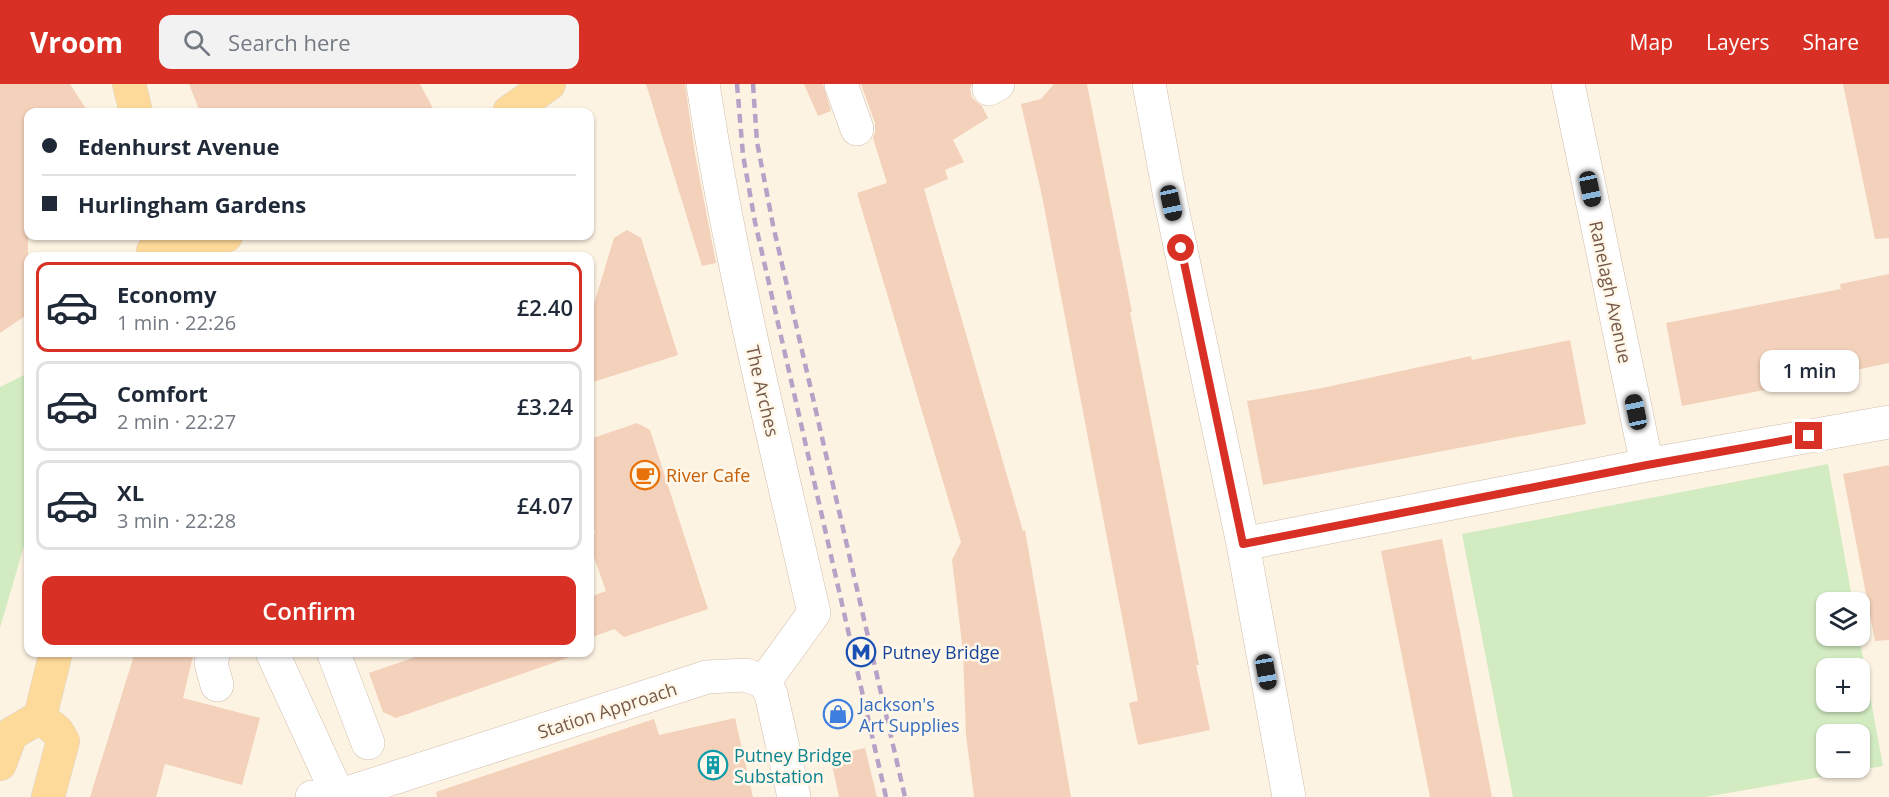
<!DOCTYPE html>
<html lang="en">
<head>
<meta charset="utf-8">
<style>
  body { margin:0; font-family:"Open Sans",sans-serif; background:#f2f2f3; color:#1f2937; height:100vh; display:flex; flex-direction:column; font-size:22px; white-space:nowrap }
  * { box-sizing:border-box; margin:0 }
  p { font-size:20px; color:#747a83 }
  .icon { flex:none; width:33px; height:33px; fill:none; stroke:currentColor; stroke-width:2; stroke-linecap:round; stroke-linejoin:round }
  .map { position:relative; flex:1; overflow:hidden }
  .sheet { position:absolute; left:24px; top:168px; width:570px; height:405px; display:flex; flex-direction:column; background:#fff; border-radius:12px; box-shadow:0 2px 4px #0004 }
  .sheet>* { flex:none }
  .hud { position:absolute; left:24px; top:24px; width:570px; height:132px; border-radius:12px; box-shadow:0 2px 4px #0004; display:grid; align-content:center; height:132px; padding:0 18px; background:#fff }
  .controls { position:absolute; left:1816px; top:508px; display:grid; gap:12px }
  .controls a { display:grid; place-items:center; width:54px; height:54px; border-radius:12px; background:#fff; box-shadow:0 2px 4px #0004; font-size:30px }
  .end { position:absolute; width:27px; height:27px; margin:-14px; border:8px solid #d93025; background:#fff; box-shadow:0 0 0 3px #fff }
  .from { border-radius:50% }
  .bubble { position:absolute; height:42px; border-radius:12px; background:#fff; box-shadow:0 2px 4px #0004; font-size:20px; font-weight:600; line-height:42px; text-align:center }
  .car { position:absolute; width:18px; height:36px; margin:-18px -9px; border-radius:8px; box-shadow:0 0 4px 2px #0007; background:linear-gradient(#222 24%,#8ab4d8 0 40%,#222 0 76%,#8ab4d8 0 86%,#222 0) }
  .hud b { display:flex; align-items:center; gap:21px; height:57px; font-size:22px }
  .hud b+b { border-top:2px solid #e0e1e3 }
  .hud i { width:15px; height:15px; background:#1f2937 }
  ul { padding:10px 0 0; list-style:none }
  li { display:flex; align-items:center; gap:18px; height:90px; margin:0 12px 9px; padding:0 6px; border:3px solid #e0e1e3; border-radius:12px }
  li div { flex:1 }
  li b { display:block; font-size:22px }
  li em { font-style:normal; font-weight:600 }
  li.on { border-color:#d93025 }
  li>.icon { width:54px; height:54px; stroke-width:1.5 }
  .action { display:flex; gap:12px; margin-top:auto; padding:12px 18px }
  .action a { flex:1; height:69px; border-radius:12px; background:#d93025; color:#fff; font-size:24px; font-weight:600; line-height:69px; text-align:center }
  header { display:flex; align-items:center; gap:36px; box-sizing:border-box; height:84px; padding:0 30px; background:#d93025; color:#fff }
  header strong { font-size:28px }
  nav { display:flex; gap:33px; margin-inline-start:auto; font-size:21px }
  .search { width:420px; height:54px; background:#f2f2f3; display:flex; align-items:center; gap:15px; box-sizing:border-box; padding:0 21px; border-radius:12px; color:#747a83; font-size:22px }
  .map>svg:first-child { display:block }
</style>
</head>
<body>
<header>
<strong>Vroom</strong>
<div class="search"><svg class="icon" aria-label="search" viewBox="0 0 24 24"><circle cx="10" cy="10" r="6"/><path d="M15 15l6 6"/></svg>Search here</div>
<nav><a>Map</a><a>Layers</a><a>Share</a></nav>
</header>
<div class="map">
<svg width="1889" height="713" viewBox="0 0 1889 713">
  <rect width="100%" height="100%" fill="#fdf3e3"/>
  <path fill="#d2ebc1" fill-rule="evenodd" d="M28,289V448L0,544V303Z
    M1828,380L1853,519H1827V552H1859L1883,682L1705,713H1513L1462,450ZM1827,585H1860V618H1827ZM1827,651H1860V684H1827Z"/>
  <path fill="#f3d1ba" d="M0,0H70L88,28H28V230L0,249Z
    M189,0H420L435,28H200Z
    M646,0H685L695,70L716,179L702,182Z
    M804,0H823L831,27L818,32Z
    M861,0H972L970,5L972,14L982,22L988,34L953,56L964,78L945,86L948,95L924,105L1023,447L1025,446L1071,713H974L966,651L963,568L952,476L961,458L857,109L887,99L873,54L875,48V39Z
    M1054,0H1087L1132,228H1130L1149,325L1199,581H1196L1210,646L1138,661L1129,619L1138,617L1042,112L1021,20L1041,15Z
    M1843,0H1889V154L1875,155Z
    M627,146L641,154L678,271L590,299V233L614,154Z
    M1889,190V279L1832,291V293L1682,322L1666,239L1841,205L1840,200Z
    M1570,256L1586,340L1263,401L1247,317L1322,304L1471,272L1472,276Z
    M637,339L650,346L708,525L624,553L614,545L590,554V513L606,507L590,462L595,449L590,431V355Z
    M1889,381V556L1875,557L1843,390Z
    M1442,455L1492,713H1430L1381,467Z
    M135,568H194L183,614L260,634L242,701L165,680L156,713H90Z
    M430,568H569L570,573L396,634L383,628L369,589Z
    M735,634L753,713H437L436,708L654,635L659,651Z
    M865,664L877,713H839L830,672Z"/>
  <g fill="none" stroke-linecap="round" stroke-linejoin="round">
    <g stroke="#d1bdac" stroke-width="34">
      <path id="minor" d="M703,0C730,178 774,354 814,529L764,598
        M841,0L857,45
        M1149,0L1171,119L1243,460L1289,713
        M1568,0L1647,381
        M989,5L998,0
        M1243,460L1647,381L1889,338
        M214,568L211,579L217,601
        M272,568L339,713
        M334,570L368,659
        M312,713L338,712L707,593L746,591L764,598L771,610L794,713"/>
    </g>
    <g stroke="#dbd4cf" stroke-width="34">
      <path id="major" d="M129,0L136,28
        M509,28L549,0
        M153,167L195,161L226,152
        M40,633L57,647L63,657L48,713
        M40,633L56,568
        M0,680L11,650L40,633"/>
    </g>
    <use href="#minor" stroke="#fff" stroke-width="33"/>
    <use href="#major" stroke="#feda9a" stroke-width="33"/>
    <path stroke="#b6a2c7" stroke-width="4.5" stroke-dasharray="9 6" stroke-linecap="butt" d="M737,0L743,71L755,138L886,713
      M753,0L757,58L773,141L905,713"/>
  </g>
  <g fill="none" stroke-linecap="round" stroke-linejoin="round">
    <path stroke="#d93025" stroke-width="8" d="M1181,164L1243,460L1647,381L1809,352"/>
  </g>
  <defs>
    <g id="cafe-ring" transform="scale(1.5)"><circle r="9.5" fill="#fff7ea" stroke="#e8710a" stroke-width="1.5"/><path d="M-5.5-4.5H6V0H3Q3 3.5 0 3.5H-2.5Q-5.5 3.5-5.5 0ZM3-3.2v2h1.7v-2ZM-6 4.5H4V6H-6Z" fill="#e8710a"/></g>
    <g id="metro-ring" transform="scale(1.5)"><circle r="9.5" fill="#fff7ea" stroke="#1a4fb4" stroke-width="1.5"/><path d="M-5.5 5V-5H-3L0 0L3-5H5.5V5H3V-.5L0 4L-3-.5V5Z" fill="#1a4fb4"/></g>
    <g id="shop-ring" transform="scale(1.5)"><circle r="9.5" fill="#fff7ea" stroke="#3f7fe0" stroke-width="1.5"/><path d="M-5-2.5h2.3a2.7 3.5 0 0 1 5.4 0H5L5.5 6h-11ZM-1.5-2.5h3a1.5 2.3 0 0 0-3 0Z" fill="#3f7fe0"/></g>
    <g id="building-ring" transform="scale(1.5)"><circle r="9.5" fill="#fff7ea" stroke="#0f9aa8" stroke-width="1.5"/><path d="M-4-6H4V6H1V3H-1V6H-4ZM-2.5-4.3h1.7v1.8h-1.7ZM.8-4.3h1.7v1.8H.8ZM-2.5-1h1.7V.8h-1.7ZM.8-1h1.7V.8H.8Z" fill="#0f9aa8"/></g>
  </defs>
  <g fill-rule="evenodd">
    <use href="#cafe-ring" x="645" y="391"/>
    <use href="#metro-ring" x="861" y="568"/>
    <use href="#shop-ring" x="838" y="630"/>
    <use href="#building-ring" x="713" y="681"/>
  </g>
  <g text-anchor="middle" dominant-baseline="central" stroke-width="5" stroke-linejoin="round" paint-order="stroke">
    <g font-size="18" fill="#765948" stroke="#fff7ea">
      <text transform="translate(1611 208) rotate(78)">Ranelagh Avenue</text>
      <text transform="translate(763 307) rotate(77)">The Arches</text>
      <text transform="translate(607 626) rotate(-18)">Station Approach</text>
    </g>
    <g font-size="18" fill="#c56008" stroke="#fff7ea" text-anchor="start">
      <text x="666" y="391">River Cafe</text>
    </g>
    <g font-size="18" fill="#164399" stroke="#fff7ea" text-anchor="start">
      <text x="882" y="568">Putney Bridge</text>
    </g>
    <g font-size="18" fill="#366cbe" stroke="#fff7ea" text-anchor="start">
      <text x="859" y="620">Jackson's<tspan x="859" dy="21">Art Supplies</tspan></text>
    </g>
    <g font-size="18" fill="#0d838f" stroke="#fff7ea" text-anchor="start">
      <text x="734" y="671">Putney Bridge<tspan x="734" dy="21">Substation</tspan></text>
    </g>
  </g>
</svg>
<div class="controls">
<a><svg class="icon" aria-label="layers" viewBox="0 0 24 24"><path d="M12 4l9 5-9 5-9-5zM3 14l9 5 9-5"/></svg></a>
<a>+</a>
<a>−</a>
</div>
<i class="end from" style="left:1181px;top:164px"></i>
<i class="end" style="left:1809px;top:352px"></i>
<div class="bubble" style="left:1760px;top:266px;width:99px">1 min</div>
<i class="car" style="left:1590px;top:105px;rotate:168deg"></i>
<i class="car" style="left:1171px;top:119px;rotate:168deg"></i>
<i class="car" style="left:1636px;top:328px;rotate:348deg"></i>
<i class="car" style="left:1266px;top:588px;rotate:170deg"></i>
<div class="hud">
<b><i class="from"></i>Edenhurst Avenue</b>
<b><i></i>Hurlingham Gardens</b>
</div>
<section class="sheet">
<ul>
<li class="on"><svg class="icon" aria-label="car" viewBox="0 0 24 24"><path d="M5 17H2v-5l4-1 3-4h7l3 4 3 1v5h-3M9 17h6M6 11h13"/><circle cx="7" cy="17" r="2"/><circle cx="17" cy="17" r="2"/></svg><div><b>Economy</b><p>1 min · 22:26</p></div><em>£2.40</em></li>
<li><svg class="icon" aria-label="car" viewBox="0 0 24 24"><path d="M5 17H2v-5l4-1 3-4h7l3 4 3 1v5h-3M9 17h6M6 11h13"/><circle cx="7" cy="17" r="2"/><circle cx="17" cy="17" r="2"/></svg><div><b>Comfort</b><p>2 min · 22:27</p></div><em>£3.24</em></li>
<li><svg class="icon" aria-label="car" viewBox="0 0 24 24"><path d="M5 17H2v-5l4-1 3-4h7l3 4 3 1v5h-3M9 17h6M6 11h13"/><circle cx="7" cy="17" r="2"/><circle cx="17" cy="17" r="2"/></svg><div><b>XL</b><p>3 min · 22:28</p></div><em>£4.07</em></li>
</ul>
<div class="action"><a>Confirm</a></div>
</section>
</div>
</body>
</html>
